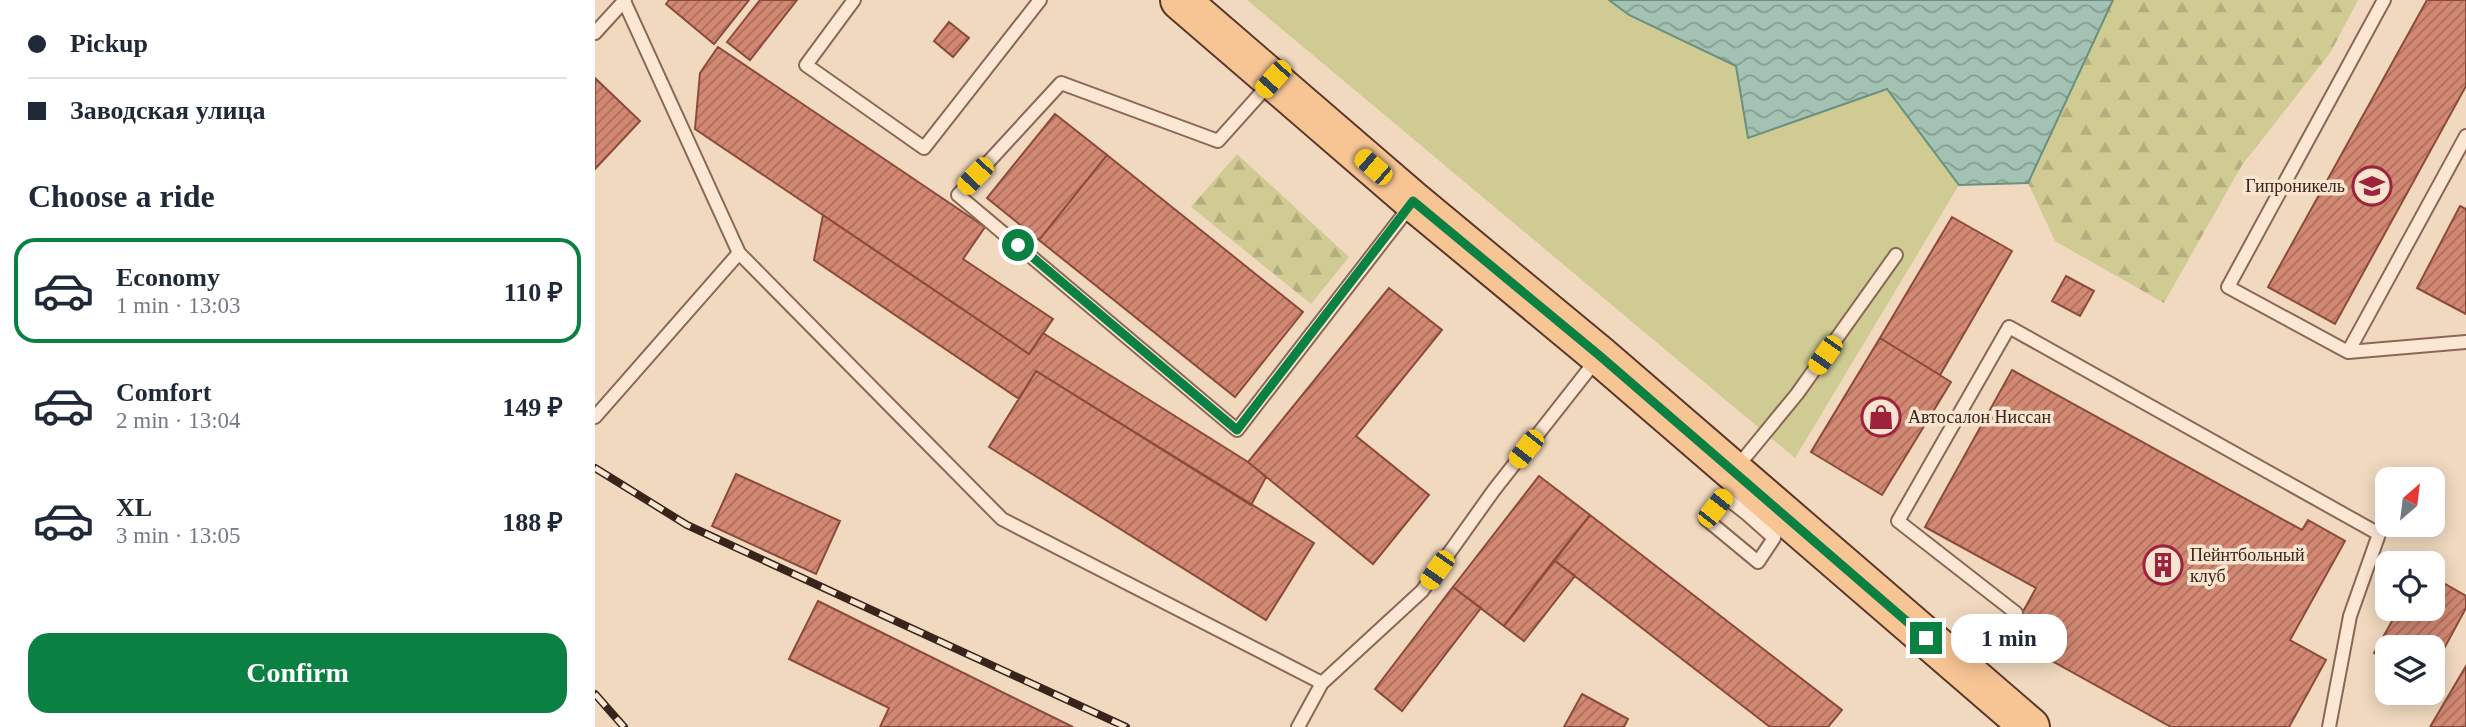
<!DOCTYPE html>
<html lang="en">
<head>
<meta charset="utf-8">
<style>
  body { margin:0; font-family:Georgia,serif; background:#f2f2f3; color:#1f2937; height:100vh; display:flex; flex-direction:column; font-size:26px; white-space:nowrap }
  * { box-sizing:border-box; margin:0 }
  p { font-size:23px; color:#747a83 }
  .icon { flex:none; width:38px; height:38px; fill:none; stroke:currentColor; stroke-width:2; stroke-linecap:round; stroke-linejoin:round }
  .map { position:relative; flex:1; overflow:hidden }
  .details { display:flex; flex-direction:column; background:#fff; width:595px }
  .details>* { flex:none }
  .top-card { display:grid; align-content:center; height:154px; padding:0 28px; background:#fff }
  .needle { width:46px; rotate:28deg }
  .fabs { position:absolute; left:1780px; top:467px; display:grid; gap:14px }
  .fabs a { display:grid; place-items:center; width:70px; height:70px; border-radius:14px; background:#fff; box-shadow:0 4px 18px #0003; font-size:35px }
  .end { position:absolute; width:32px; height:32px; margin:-16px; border:9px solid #0b8043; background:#fff; box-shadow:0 0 0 4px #fff }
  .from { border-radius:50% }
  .bubble { position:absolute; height:49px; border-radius:21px; background:#fff; box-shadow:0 4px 18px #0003; font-size:23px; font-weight:700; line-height:49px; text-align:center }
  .car { position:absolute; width:21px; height:42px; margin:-21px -10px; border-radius:9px; box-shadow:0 0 5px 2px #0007; background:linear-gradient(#f5c518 24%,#345 0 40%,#f5c518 0 76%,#345 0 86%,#f5c518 0) }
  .top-card b { display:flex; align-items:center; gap:24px; height:66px; font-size:26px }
  .top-card b+b { border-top:2px solid #e0e1e3 }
  .top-card i { width:18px; height:18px; background:#1f2937 }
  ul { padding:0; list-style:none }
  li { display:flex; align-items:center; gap:21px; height:105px; margin:0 14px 10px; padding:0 14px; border:4px solid transparent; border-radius:21px }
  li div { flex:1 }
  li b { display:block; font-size:26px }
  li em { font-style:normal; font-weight:700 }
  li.on { border-color:#0b8043 }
  li>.icon { width:63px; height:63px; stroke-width:1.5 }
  h2 { padding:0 28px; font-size:32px; line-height:84px }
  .primary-button { display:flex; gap:14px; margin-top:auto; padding:14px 28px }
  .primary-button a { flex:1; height:80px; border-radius:21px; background:#0b8043; color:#fff; font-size:28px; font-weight:700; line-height:80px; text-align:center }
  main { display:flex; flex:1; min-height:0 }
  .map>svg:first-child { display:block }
</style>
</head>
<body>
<main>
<section class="details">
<div class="top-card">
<b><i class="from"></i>Pickup</b>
<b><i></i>Заводская улица</b>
</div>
<h2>Choose a ride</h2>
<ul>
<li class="on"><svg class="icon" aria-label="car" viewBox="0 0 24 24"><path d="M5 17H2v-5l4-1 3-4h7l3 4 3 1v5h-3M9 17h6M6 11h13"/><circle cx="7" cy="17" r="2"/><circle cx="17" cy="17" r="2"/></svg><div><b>Economy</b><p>1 min · 13:03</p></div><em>110 ₽</em></li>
<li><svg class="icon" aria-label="car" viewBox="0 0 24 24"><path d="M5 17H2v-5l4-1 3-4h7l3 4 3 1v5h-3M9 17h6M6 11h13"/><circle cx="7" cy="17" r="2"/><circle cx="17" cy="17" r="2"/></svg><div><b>Comfort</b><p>2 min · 13:04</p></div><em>149 ₽</em></li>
<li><svg class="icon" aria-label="car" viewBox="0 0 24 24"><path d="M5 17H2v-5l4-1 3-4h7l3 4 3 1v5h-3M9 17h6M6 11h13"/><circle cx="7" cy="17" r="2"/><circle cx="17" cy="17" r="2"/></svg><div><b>XL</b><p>3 min · 13:05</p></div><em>188 ₽</em></li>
</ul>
<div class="primary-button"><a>Confirm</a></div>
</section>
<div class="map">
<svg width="1871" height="727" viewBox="0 0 1871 727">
  <defs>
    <pattern id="forest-firs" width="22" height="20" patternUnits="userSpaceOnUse" patternTransform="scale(1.75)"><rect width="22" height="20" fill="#d0cb92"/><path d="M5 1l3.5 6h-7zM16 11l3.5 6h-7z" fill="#b3ae7d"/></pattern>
    <pattern id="water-waves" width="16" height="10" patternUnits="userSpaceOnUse" patternTransform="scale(1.75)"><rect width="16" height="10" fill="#a3c2b3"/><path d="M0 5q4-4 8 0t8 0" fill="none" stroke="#869d91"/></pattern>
    <pattern id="building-hatch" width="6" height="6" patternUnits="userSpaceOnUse" patternTransform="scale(1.75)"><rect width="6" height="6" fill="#d28872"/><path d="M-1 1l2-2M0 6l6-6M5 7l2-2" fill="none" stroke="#ab6f5d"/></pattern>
  </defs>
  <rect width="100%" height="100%" fill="#f1d9bf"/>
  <path fill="#d0cb92" d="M652,0H1014L1034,15L1141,66L1153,138L1292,89L1364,185L1200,458Z"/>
  <path fill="url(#forest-firs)" d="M1518,0H1763L1735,53L1647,165L1569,303L1460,241L1433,183Z
    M642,154L754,257L716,304L596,207Z"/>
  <path fill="url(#water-waves)" stroke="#69917f" stroke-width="2" d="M1014,0H1518L1433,183L1364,185L1292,89L1153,138L1141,66L1034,15Z"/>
  <path fill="url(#building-hatch)" stroke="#8c4b3a" stroke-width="2" d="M74,0H154L119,44L71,4Z
    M165,0H202L155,60L132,42Z
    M1832,0H1871V86L1740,324L1673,287Z
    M354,22L374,38L358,57L339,41Z
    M123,47L390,227L368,259L458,319L434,354L100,129L105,73Z
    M0,78L45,121L0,169Z
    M460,114L512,155L444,240L392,198Z
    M512,155L708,312L640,397L444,240Z
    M1865,206L1871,209V314L1822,288Z
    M228,215L434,354L448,333L653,462L671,477L656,505L441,371L424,399L219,260Z
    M1357,217L1417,251L1345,375L1285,338Z
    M1471,276L1499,291L1485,316L1457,301Z
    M794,288L847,330L761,436L834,495L778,564L653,462Z
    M1285,338L1356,382L1287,495L1216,452Z
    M1417,370L1707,530L1713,520L1750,541L1695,640L1731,660L1694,727H1576L1414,637L1441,588L1330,527Z
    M441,371L719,543L671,620L394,447Z
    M141,474L245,521L221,574L117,526Z
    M944,476L995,515L909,626L858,587Z
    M995,515L1247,710L1233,727H1175L959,560Z
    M959,560L980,576L929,641L909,626Z
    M1838,577L1871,596V608L1838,669V648H1792V661L1779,653L1804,609H1838Z
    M858,587L886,608L807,711L780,689Z
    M223,601L478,727H285L294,708L194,659Z
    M1871,666V727H1835Z
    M987,694L1033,719L1029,727H969Z"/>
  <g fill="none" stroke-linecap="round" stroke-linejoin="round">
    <g stroke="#8b6856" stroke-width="16">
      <path id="lane" d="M259,0L211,65L329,148L445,0
        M1789,0L1633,287L1753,352L1871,342
        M29,1L144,253
        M0,33L30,0
        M675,83L623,141L466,83L363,195L642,430L816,205
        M1753,352L1871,136
        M0,417L144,253L407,519L727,683L827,591L899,490L1002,359
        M1142,467L1202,394L1301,255
        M1152,514L1179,538L1163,562L1111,519L1129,496L1152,514L1163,499
        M1421,613L1303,521L1414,327L1784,534L1755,616L1734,727
        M703,727L727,683"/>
    </g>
    <g stroke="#58372b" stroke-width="42">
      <path id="primary" d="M585,0L818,201L1005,356L1435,727"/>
    </g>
    <use href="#lane" stroke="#fbe7d3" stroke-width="12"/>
    <use href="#primary" stroke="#f7c594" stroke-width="38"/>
    <g stroke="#39241c" stroke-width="8">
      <path id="rail" d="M0,468L92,525L531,727
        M0,694L29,727"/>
    </g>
    <use href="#rail" stroke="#f8e4cf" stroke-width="5" stroke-dasharray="16" stroke-linecap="butt"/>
  </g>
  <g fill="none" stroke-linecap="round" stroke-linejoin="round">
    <path stroke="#0b8043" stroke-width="9" d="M423,245L642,430L818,201L1005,356L1331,638"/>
  </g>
  <defs>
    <g id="university-ring" transform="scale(2.0125)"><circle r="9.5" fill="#f8e4cf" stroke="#9e223b" stroke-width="1.5"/><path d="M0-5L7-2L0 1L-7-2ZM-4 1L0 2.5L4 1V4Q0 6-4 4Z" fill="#9e223b"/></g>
    <g id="shop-ring" transform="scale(2.0125)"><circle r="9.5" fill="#f8e4cf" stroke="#9e223b" stroke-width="1.5"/><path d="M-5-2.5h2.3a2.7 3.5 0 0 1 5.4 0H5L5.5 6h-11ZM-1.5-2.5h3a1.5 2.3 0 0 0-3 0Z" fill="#9e223b"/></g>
    <g id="building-ring" transform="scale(2.0125)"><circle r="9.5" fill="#f8e4cf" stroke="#9e223b" stroke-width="1.5"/><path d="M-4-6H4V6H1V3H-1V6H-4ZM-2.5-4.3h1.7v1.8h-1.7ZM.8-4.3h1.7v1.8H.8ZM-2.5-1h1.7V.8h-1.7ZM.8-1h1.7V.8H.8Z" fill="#9e223b"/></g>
  </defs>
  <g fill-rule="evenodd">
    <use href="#university-ring" x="1777" y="186"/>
    <use href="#shop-ring" x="1286" y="417"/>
    <use href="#building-ring" x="1568" y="565"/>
  </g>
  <g text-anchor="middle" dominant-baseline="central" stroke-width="7" stroke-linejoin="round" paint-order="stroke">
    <g font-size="18" fill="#39241c" stroke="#f8e4cf" text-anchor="start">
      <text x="1750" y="186" text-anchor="end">Гипроникель</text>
      <text x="1313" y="417">Автосалон Ниссан</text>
      <text x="1595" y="555">Пейнтбольный<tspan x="1595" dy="21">клуб</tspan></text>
    </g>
  </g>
</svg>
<div class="fabs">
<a><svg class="needle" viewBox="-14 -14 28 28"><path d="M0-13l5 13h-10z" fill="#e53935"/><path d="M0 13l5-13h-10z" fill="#747a83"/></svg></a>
<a><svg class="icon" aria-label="locate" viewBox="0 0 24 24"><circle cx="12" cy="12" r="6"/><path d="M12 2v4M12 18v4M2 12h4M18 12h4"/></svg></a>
<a><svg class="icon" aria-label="layers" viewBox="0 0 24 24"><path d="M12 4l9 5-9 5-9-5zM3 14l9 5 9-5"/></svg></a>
</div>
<i class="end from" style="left:423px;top:245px"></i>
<i class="end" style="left:1331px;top:638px"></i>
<div class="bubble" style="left:1356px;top:614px;width:116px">1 min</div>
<i class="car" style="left:678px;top:79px;rotate:222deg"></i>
<i class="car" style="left:778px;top:167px;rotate:311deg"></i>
<i class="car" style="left:380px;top:176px;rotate:223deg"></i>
<i class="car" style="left:1230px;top:355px;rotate:215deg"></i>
<i class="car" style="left:931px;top:449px;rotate:218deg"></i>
<i class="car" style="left:1120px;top:508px;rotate:38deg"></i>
<i class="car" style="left:842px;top:570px;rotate:215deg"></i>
</div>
</main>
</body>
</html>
